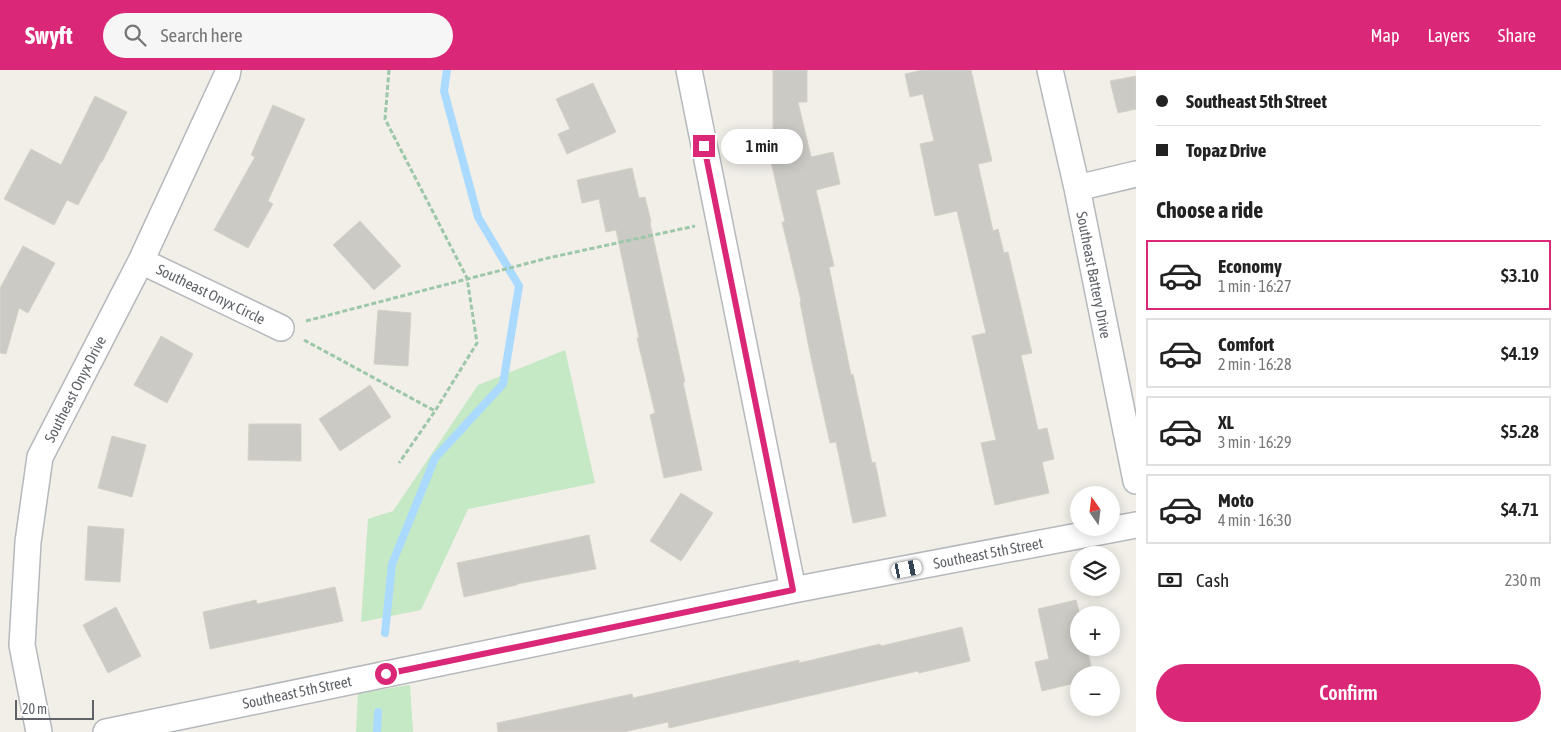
<!DOCTYPE html>
<html lang="en">
<head>
<meta charset="utf-8">
<style>
  body { margin:0; font-family:"Asap Condensed",sans-serif; background:#f6f6f6; color:#222; height:100vh; display:flex; flex-direction:column; font-size:19px; white-space:nowrap }
  * { box-sizing:border-box; margin:0 }
  p { font-size:16px; color:#767676 }
  .icon { flex:none; width:28px; height:28px; fill:none; stroke:currentColor; stroke-width:2; stroke-linecap:round; stroke-linejoin:round }
  .map { position:relative; flex:1; overflow:hidden }
  .drawer { display:flex; flex-direction:column; background:#fff; width:425px }
  .drawer>* { flex:none }
  .hud { display:grid; align-content:center; height:110px; padding:0 20px; background:#fff }
  .needle { width:32px; rotate:346deg }
  .buttons { position:absolute; left:1070px; top:416px; display:grid; gap:10px }
  .buttons a { display:grid; place-items:center; width:50px; height:50px; border-radius:50%; background:#fff; box-shadow:0 2px 12px #0003; font-size:25px }
  .scale { position:absolute; left:15px; bottom:12px; width:79px; box-sizing:border-box; padding-left:5px; border:2px solid #5f6368; border-top:0; font-size:14px; line-height:18px; white-space:nowrap; color:#5f6368; -webkit-text-stroke:4px #fff; paint-order:stroke }
  .end { position:absolute; width:22px; height:22px; margin:-11px; border:6px solid #db2777; background:#fff; box-shadow:0 0 0 2px #fff }
  .from { border-radius:50% }
  .bubble { position:absolute; height:35px; border-radius:18px; background:#fff; box-shadow:0 2px 12px #0003; font-size:16px; font-weight:600; line-height:35px; text-align:center }
  .car { position:absolute; width:15px; height:30px; margin:-15px -8px; border-radius:6px; box-shadow:0 0 4px 1px #0007; background:linear-gradient(#fff 24%,#345 0 40%,#fff 0 76%,#345 0 86%,#fff 0) }
  .hud b { display:flex; align-items:center; gap:18px; height:48px; font-size:19px }
  .hud b+b { border-top:1px solid #e0e0e0 }
  .hud i { width:12px; height:12px; background:#222 }
  ul { padding:0; list-style:none }
  li { display:flex; align-items:center; gap:15px; height:70px; margin:0 10px 8px; padding:0 10px; border:2px solid #e0e0e0; border-radius:0px }
  li div { flex:1 }
  li b { display:block; font-size:19px }
  li em { font-style:normal; font-weight:600 }
  li.selected { border-color:#db2777 }
  li>.icon { width:45px; height:45px; stroke-width:1.5 }
  h2 { padding:0 20px; font-size:22px; line-height:60px }
  .pay { display:flex; align-items:center; gap:12px; height:55px; padding:0 20px; font-size:19px }
  .pay p { margin-inline-start:auto }
  .button { display:flex; gap:10px; margin-top:auto; padding:10px 20px }
  .button a { flex:1; height:58px; border-radius:30px; background:#db2777; color:#fff; font-size:20px; font-weight:600; line-height:58px; text-align:center }
  header { display:flex; align-items:center; gap:30px; box-sizing:border-box; height:70px; padding:0 25px; background:#db2777; color:#fff }
  header strong { font-size:24px }
  nav { display:flex; gap:28px; margin-inline-start:auto; font-size:18px }
  .search { width:350px; height:45px; background:#f6f6f6; display:flex; align-items:center; gap:12px; box-sizing:border-box; padding:0 18px; border-radius:28px; color:#767676; font-size:19px }
  main { display:flex; flex:1; min-height:0 }
  .map>svg:first-child { display:block }
</style>
</head>
<body>
<header>
<strong>Swyft</strong>
<div class="search"><svg class="icon" aria-label="search" viewBox="0 0 24 24"><circle cx="10" cy="10" r="6"/><path d="M15 15l6 6"/></svg>Search here</div>
<nav><a>Map</a><a>Layers</a><a>Share</a></nav>
</header>
<main>
<div class="map">
<svg width="1136" height="662" viewBox="0 0 1136 662">
  <rect width="100%" height="100%" fill="#f1efe8"/>
  <path fill="#c5e8c5" d="M565,280L595,413L468,439L421,540L361,552L368,449L393,441L478,315Z
    M410,615L413,662H356L358,623Z"/>
  <g fill="none" stroke-linecap="round" stroke-linejoin="round">
    <path stroke="#aadaff" stroke-width="8" d="M385,563L392,494L435,388L503,314L519,216L478,147L444,21L447,0
      M377,662L378,642"/>
  </g>
  <path fill="#cccac5" stroke="#d6d1c6" d="M773,0H807V32H798L811,87L833,82L840,114L816,120L834,196L829,197L851,305L853,304L872,393L875,392L886,446L853,453L836,372L830,373L811,288L800,232L801,231L782,152H785L765,66L773,64Z
    M923,0H971L992,91L978,94L993,161L998,159L1004,183L1008,182L1032,283L1021,285L1038,360L1047,358L1054,389L1042,392L1049,423L995,435L981,373L996,370L972,266L986,263L957,141L935,146L920,74L934,71L923,24L910,27L905,4Z
    M1136,6V39L1118,43L1110,11Z
    M593,13L616,62L567,84L558,64L570,59L556,29Z
    M95,26L127,42L102,92H101L78,135L67,130L54,155L4,129L31,79L61,95Z
    M273,35L305,49L268,131L273,134L248,178L214,160L255,87L251,85Z
    M632,98L639,128L645,127L651,152L650,153L685,312H683L702,400L664,408L650,345L655,343L637,268H639L616,160L606,162L599,129L582,133L577,110Z
    M360,151L401,196L374,220L333,175Z
    M23,176L55,193L28,243L19,238L6,284L0,283V218Z
    M378,240L411,243L408,296L374,294Z
    M161,266L193,284L167,333L134,315Z
    M370,315L391,347L340,381L319,349Z
    M249,354H301V391L248,390Z
    M112,366L146,375L132,427L98,418Z
    M681,423L713,443L681,491L650,471Z
    M88,456L124,459L120,512L85,510Z
    M589,465L596,499L517,514V515L464,527L457,493Z
    M335,517L343,551L210,579L203,542L256,530L257,534Z
    M1076,530L1080,545L1079,578H1087L1093,605H1079V612L1042,621L1035,592L1049,589L1038,539Z
    M116,537L141,586L108,603L83,555Z
    M962,557L970,591L919,603L918,601L669,658L668,652L624,662H498L497,653L632,624L633,628L799,590V593L880,574L881,576Z"/>
  <g fill="none" stroke-linecap="round" stroke-linejoin="round">
    <g stroke="#b5b8bc" stroke-width="28">
      <path id="minor" d="M689,0L793,520
        M1050,0L1077,118L1136,411
        M1077,118L1136,104
        M141,191L281,258
        M39,662L22,575L28,472L40,387L141,191L227,5L228,0
        M106,662L793,520L1136,455"/>
    </g>
    <path stroke="#9cc7a9" stroke-width="3" stroke-dasharray="5 2.5" stroke-linecap="butt" d="M389,0L385,49L467,208L477,273L435,341L399,393
      M306,251L548,188L695,156
      M304,270L435,341"/>
    <use href="#minor" stroke="#fff" stroke-width="25"/>
  </g>
  <g fill="none" stroke-linecap="round" stroke-linejoin="round">
    <path stroke="#db2777" stroke-width="6" d="M386,604L793,520L704,76"/>
  </g>
  <g text-anchor="middle" dominant-baseline="central" stroke-width="4" stroke-linejoin="round" paint-order="stroke">
    <g font-size="15" fill="#5f6368" stroke="#fff">
      <text transform="translate(1094 205) rotate(79)">Southeast Battery Drive</text>
      <text transform="translate(211 224) rotate(26)">Southeast Onyx Circle</text>
      <text transform="translate(75 319) rotate(-63)">Southeast Onyx Drive</text>
      <text transform="translate(988 483) rotate(-11)">Southeast 5th Street</text>
      <text transform="translate(297 622) rotate(-12)">Southeast 5th Street</text>
    </g>
  </g>
</svg>
<div class="buttons">
<a><svg class="needle" viewBox="-14 -14 28 28"><path d="M0-13l5 13h-10z" fill="#e53935"/><path d="M0 13l5-13h-10z" fill="#767676"/></svg></a>
<a><svg class="icon" aria-label="layers" viewBox="0 0 24 24"><path d="M12 4l9 5-9 5-9-5zM3 14l9 5 9-5"/></svg></a>
<a>+</a>
<a>−</a>
</div>
<div class="scale">20 m</div>
<i class="end from" style="left:386px;top:604px"></i>
<i class="end" style="left:704px;top:76px"></i>
<div class="bubble" style="left:721px;top:59px;width:82px">1 min</div>
<i class="car" style="left:907px;top:499px;rotate:79deg"></i>
</div>
<section class="drawer">
<div class="hud">
<b><i class="from"></i>Southeast 5th Street</b>
<b><i></i>Topaz Drive</b>
</div>
<h2>Choose a ride</h2>
<ul>
<li class="selected"><svg class="icon" aria-label="car" viewBox="0 0 24 24"><path d="M5 17H2v-5l4-1 3-4h7l3 4 3 1v5h-3M9 17h6M6 11h13"/><circle cx="7" cy="17" r="2"/><circle cx="17" cy="17" r="2"/></svg><div><b>Economy</b><p>1 min · 16:27</p></div><em>$3.10</em></li>
<li><svg class="icon" aria-label="car" viewBox="0 0 24 24"><path d="M5 17H2v-5l4-1 3-4h7l3 4 3 1v5h-3M9 17h6M6 11h13"/><circle cx="7" cy="17" r="2"/><circle cx="17" cy="17" r="2"/></svg><div><b>Comfort</b><p>2 min · 16:28</p></div><em>$4.19</em></li>
<li><svg class="icon" aria-label="car" viewBox="0 0 24 24"><path d="M5 17H2v-5l4-1 3-4h7l3 4 3 1v5h-3M9 17h6M6 11h13"/><circle cx="7" cy="17" r="2"/><circle cx="17" cy="17" r="2"/></svg><div><b>XL</b><p>3 min · 16:29</p></div><em>$5.28</em></li>
<li><svg class="icon" aria-label="car" viewBox="0 0 24 24"><path d="M5 17H2v-5l4-1 3-4h7l3 4 3 1v5h-3M9 17h6M6 11h13"/><circle cx="7" cy="17" r="2"/><circle cx="17" cy="17" r="2"/></svg><div><b>Moto</b><p>4 min · 16:30</p></div><em>$4.71</em></li>
</ul>
<div class="pay"><svg class="icon" aria-label="cash" viewBox="0 0 24 24"><path d="M3 7h18v10H3z"/><circle cx="12" cy="12" r="2"/></svg>Cash<p>230 m</p></div>
<div class="button"><a>Confirm</a></div>
</section>
</main>
</body>
</html>
